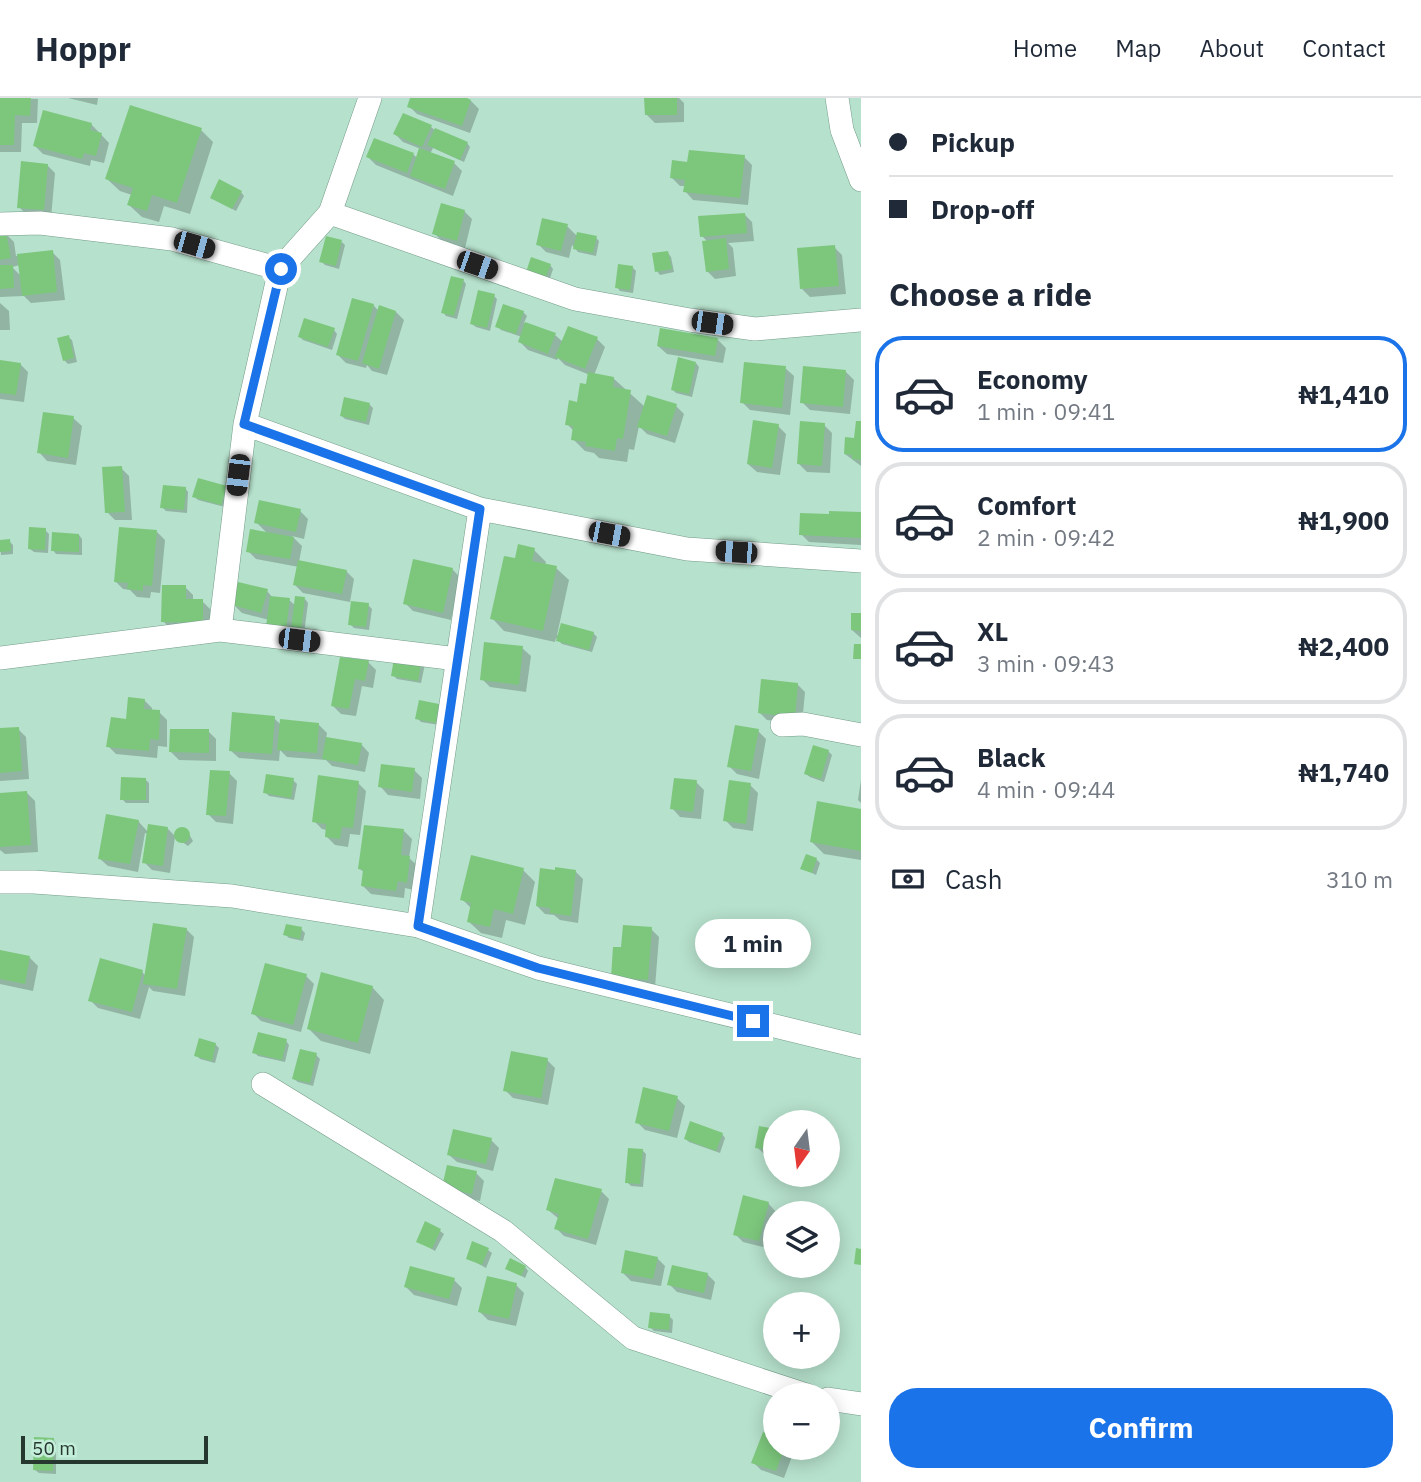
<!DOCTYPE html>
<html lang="en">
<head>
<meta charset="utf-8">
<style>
  body { margin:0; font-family:"IBM Plex Sans",sans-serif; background:#f6f6f7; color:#1f2937; height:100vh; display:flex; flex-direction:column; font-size:26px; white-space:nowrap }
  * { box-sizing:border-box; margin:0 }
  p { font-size:23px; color:#747a83 }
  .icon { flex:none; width:38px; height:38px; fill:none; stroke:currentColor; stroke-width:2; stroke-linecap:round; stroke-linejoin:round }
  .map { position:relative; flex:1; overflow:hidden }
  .drawer { display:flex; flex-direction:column; background:#fff; width:560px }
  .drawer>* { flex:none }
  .hud { display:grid; align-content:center; height:154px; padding:0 28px; background:#fff }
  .needle { width:46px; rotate:194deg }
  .buttons { position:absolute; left:763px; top:1012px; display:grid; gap:14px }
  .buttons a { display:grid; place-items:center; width:77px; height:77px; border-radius:50%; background:#fff; box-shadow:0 4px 18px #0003; font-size:35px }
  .scale { position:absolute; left:21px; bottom:18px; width:187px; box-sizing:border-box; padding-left:7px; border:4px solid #26372f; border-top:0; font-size:19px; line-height:24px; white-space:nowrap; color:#26372f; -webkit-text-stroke:5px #c3eed9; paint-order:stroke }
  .end { position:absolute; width:32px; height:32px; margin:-16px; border:9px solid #1a73e8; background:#fff; box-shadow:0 0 0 4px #fff }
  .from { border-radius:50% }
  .bubble { position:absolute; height:49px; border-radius:24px; background:#fff; box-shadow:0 4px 18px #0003; font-size:23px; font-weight:700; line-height:49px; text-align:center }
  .car { position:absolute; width:21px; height:42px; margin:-21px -10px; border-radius:9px; box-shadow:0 0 5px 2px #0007; background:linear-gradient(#222 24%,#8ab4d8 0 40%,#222 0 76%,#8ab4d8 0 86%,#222 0) }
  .hud b { display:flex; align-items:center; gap:24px; height:66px; font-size:26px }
  .hud b+b { border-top:2px solid #e0e1e3 }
  .hud i { width:18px; height:18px; background:#1f2937 }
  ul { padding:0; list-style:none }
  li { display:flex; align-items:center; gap:21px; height:116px; margin:0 14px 10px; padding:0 14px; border:4px solid #e0e1e3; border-radius:28px }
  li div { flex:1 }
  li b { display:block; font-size:26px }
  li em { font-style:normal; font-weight:700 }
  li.active { border-color:#1a73e8 }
  li>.icon { width:63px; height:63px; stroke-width:1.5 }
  h2 { padding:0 28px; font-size:32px; line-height:84px }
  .pay { display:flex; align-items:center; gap:18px; height:77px; padding:0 28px; font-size:26px }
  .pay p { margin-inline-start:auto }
  .cta { display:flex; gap:14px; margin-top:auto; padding:14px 28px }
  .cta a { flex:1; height:80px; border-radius:28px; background:#1a73e8; color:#fff; font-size:28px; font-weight:700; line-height:80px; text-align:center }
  header { display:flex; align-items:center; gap:42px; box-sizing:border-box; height:98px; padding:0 35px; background:#fff; border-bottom:2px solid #e0e1e3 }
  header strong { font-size:33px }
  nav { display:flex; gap:38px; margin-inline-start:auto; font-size:24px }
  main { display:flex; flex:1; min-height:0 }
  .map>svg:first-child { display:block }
</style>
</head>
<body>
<header>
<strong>Hoppr</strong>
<nav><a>Home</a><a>Map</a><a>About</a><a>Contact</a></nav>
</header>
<main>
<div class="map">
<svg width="861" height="1384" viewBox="0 0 861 1384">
  <rect width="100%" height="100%" fill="#b6e1cc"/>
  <path fill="#0003" fill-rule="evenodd" d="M0,0L38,1L37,25H22L21,54H0Z
    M68,0H98L97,7Z
    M412,0H462L471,3L479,11L470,35L417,16L409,8Z
    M646,0H679L684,5V24L655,25L646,16Z
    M91,26L109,45L104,65L91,62L90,68L43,56L35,48Z
    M431,29L436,33L467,45L470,49L464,64L433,50L430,56L454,65L462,73L453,98L376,67L368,59L375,42L414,57L418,61L421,51L403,44L395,36Z
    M201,32L213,44L190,116L164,108L159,124L142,119L129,107L132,97L120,93L107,81Z
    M744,59L752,67L748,107L693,102L685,93L686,88H680L672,80L689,66Z
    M47,67L55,75L51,120L27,117L19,109Z
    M241,94L244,98L236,113L212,100Z
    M464,113L472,121L465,150L443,144L434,135Z
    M744,116L752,124L754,143L728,145L733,150L736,178L715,181L707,173L708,144L702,138Z
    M567,128L577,138L596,140L599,143L596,158L578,154L572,147L569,160L546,154L538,146Z
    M6,136L14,144L16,158L52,154L60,162L65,202L31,205L24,198L0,199V137ZM20,167L21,178L12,169Z
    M342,144L345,147L339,171L325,167L321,163Z
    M834,149L842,157L846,196L810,199L802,191Z
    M668,155L671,159L674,174L660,177L657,173Z
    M550,167L553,171L549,183L532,177Z
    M632,169L636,173L633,195L620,193L617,189Z
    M463,182L466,186L457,221L446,218L443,214Z
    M494,198L497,201L490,233L476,229L472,226Z
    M0,205L9,213L10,232H0Z
    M373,207L379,213L396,214L404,222L387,277L372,273L367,267L366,270L346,265L338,257Z
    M523,214L527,218L524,225L555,237L563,244L597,241L605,249L594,277L613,280L645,309L676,308L684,316L675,345L647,336L639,328L634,352L629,351L627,364L599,360L594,355L585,353L573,341L574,333L567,326L588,288L590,277L565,267L558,260L557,262L528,252L520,244L522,239L501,232L497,228Z
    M334,232L337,236L332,252L303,242L300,239Z
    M68,239L72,242L77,264L68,266L64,262Z
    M718,242L726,250L723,265L667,256L658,248Z
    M0,264L20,266L28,274L24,304L0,301Z
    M696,265L699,269L692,299L676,295L673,292Z
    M785,270L794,278L790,317L750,312L742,304Z
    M846,274L854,282L850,316L810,312L802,304Z
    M370,307L373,310L369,327L345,321L342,318Z
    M73,320L82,328L76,367L47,363L39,354Z
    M861,325V368L845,356L856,342Z
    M824,327L832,335L830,375L807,374L799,366Z
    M778,328L786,336L780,377L757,374L748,366Z
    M121,370L129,378L132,422H115L107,414Z
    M199,382L230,393L225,409L198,402L194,398Z
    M185,390L188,394L187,415L166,413L162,409Z
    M300,413L308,421L304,441L292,438L302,448L299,464L346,473L354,481L350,504L303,495L295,487L299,469L256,461L248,453L268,436L256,424Z
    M861,416V447L809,444L801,436Z
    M45,432L49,436L48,455L34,454L30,451Z
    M157,434L165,442L160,495L151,494L150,500L137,499L130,492L123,491L115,483Z
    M79,437L82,441V457L56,456L53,452Z
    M0,443H9L13,447V456L1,457Z
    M534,452L546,464L545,467L556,470L569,482L557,537L593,535L597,539L592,554L562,546L556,540L555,544L504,533L492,520L516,462Z
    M452,471L460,479L451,522L413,513L405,505Z
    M185,489L193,497V503H202L210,511V532L171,531L163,523Z
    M267,493L273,500L289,502L296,508L305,501L308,505L304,536L296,535L290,529V534L269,522L242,515L234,507Z
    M368,507L372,511L369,532L354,530L350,526Z
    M861,517V540L852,532Z
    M522,550L531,558L526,594L490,589L482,581Z
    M368,564L376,572L373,590L362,588L356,618L341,616L333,608Z
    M425,566L421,585L397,581L393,577Z
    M797,586L805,594L802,626L767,622L759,614Z
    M144,602L152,610V614H159L167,622V649L158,648L157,660L116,656L108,648Z
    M439,608L442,611L439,627L421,624L417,620Z
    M274,620L281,627H319L327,635L326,641L361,646L369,655L365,674L332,668L326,662L287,659L280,652L279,663L239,660L230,652Z
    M0,631H18L26,639L29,681L0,683Z
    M208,633L216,641V663L179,662L171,654Z
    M758,633L766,641L759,681L737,676L729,668Z
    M828,653L832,657L824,684L810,679L806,676Z
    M414,672L422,680L420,701L388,697L380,688Z
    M229,675L237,683L233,726L216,724L208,716Z
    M146,682L149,685V705H126L122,701Z
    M293,682L297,686L294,702L269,698L265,694Z
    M861,682V705L858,702Z
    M696,684L704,692L701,721L680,719L672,710Z
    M358,685L366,693L360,737L350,736L348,749L335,747L327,739V732L322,731L314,723Z
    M750,687L758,695L753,733L733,730L725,722Z
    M27,695L35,703L38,754L5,756L0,752V696Z
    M861,713V762L824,756L812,744Z
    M138,723L148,734L167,730L177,740L178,734L185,732L189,736L193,743L188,748L175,739L170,775L152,772L144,764L148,736L145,735L138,774L108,768L99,760Z
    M404,733L412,741L409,760L418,768L414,792L405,790L404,800L371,796L363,788L365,775L360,771Z
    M816,761L820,765L816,777L802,770Z
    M523,772L535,784L525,827L506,822L502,840L481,835L468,823L471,810L462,801Z
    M575,773L583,781L578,825L560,822L554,817L545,816L537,808Z
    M186,831L194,839L185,898L153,893L149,889L140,921L98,910L90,902L142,874L146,878Z
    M301,831L305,835L303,843L289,840L285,836Z
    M651,831L659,839L655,889L621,887L623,851Z
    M0,854L30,860L38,868L33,893L0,886Z
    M306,878L314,886L301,934L261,923L253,915Z
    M372,889L384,902L370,956L321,943L309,931Z
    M286,943L289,947L285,964L258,958L254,954Z
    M215,946L219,950L215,965L200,961L196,957Z
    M316,957L320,961L313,988L298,984L294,981Z
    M547,962L555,970L548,1007L513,1000L505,992Z
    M677,1000L685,1008L677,1040L645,1032L637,1024Z
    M760,1030L775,1033V1059L765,1057L757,1049Z
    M722,1036L725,1040L720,1055L689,1044L686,1041Z
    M491,1042L499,1050L493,1073L457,1064L448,1056Z
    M642,1052L646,1056L643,1089L631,1088L627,1084Z
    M476,1075L484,1083L480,1103L452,1096Z
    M601,1093L609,1101L596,1147L564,1138L556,1130L559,1121L548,1112Z
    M768,1105L776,1114L767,1150L743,1144L735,1136Z
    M440,1133L444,1136L435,1153L418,1143Z
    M488,1152L492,1155L486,1170L468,1160Z
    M657,1160L665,1168L661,1188L631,1183L623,1175Z
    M525,1169L528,1173L525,1180L508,1170Z
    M707,1176L715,1184L711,1202L677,1194L669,1186Z
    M454,1182L462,1190L457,1208L414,1197L406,1189Z
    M516,1187L524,1195L516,1228L488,1222L480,1214Z
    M669,1218L673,1222L672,1235L654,1233L650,1229Z
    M764,1336L775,1341V1349H791L794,1353L784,1380L761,1372L753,1364Z
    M53,1341L56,1345V1376L39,1375L35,1372Z"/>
  <path fill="#7dc77d" d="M0,0H31L30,18L15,17L14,47H0Z
    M410,0H467L471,2L462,28L407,9Z
    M644,0H677V17H645Z
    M130,7L202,30L177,105L152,97L147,113L127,107L133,90L105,81Z
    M43,12L92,25L90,32L102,35L96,58L84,55L82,61L33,48Z
    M403,15L432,27L422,49L393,36Z
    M435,30L468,44L460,62L427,47Z
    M374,40L414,55L407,75L366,59Z
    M419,50L455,63L445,91L410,78Z
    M689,52L745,57L740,100L683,94L685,82L670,80L672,62L687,64Z
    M21,63L48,66L44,112L17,110Z
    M219,81L242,93L232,111L210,100Z
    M441,105L465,112L457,143L432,136Z
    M745,115L747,135L700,139L698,118Z
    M542,120L568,126L561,153L536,147Z
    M6,134L11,160L0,162V135Z
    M577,134L597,138L593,155L573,151Z
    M326,138L342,142L336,168L319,164Z
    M726,140L729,171L706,174L702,143Z
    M835,147L839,188L800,191L797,150Z
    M53,152L57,194L22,198L17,156Z
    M668,153L672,171L655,174L652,155Z
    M531,159L551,166L545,181L526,174Z
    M618,166L633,168L630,192L615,190Z
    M0,167H13L14,190L0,191Z
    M451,178L464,181L454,218L441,215Z
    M478,192L495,196L487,230L470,226Z
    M352,200L374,206L358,263L336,257Z
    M503,206L524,213L516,236L495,229Z
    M379,207L396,213L379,271L362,265Z
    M304,220L335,230L328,249L298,239Z
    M525,224L556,235L548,256L518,244Z
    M568,228L598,239L585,271L555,259Z
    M660,230L718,240L715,258L657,248Z
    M69,237L74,260L63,263L57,240Z
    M678,259L696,264L689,296L671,292Z
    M0,262L21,265L16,297L0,295Z
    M744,264L786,268L782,310L740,305Z
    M803,268L846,272L843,309L800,305Z
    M588,274L614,279L613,289L631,292L623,341L617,340L615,353L585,348L586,344L571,342L573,328L565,327L569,302L577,304L580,285L586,286Z
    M647,297L677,306L667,338L637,329Z
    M344,299L370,305L366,324L340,318Z
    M43,314L74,318L68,360L37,355Z
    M753,322L779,326L772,370L747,366Z
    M800,323L825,325L822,368L797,366Z
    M856,323H861V362L852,361V357L844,356L845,339L854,340Z
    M122,368L125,414L105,415L102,369Z
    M198,380L227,388L221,407L192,399Z
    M163,387L186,389L184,412L160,410Z
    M259,402L301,411L296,434L254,425Z
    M829,413L861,414V440L799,437L800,415L829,416Z
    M29,429L46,430L45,452L28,451Z
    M119,429L157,432L152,488L143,487V493L127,491L128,485L114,484Z
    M250,431L294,439L290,461L246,454Z
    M52,434L79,436V454L51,453Z
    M10,441L11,453L0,454V442Z
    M518,446L535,450L532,463L557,468L543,533L490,521L504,458L515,460Z
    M413,461L453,470L443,515L403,506Z
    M298,462L347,472L342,496L293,487Z
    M238,484L268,491L261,515L232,507Z
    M162,487H186V501H203V525L161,524Z
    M270,498L290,500L286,532L266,529Z
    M295,498L305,499L301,533L291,532Z
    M351,503L369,505L366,529L348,527Z
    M851,515H861V533L851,532Z
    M561,525L594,534L589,552L556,543Z
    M484,544L523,548L519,587L480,582Z
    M854,546H861V561H853Z
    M395,555L422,560L418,583L391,578Z
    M340,559L369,562L365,583L355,581L349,611L331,608Z
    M761,581L798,585L795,619L758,615Z
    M128,599L145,601L144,611L160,612L159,642L150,641L149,653L106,649L111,619L126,621Z
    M419,602L439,606L436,625L415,621Z
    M232,614L275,618L272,656L229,653Z
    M280,621L319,625L317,655L277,652Z
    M735,627L759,631L751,673L727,669Z
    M19,629L22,673L0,675V630Z
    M170,631H209V655L169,654Z
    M326,639L362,645L358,667L322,661Z
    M813,647L829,652L821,681L804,676Z
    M381,666L415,670L412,694L378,689Z
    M210,672L230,673L226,718L206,717Z
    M266,676L294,680L291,700L263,695Z
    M318,677L359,683L353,730L342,729L340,741L325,739L326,726L312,724Z
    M121,679L146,680V702H120Z
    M674,680L697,682L693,714L670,711Z
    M729,682L751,685L746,726L723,723Z
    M27,693L31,747L0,749V695Z
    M817,703L861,711V753L810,744Z
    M106,716L139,722L130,766L98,761Z
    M148,726L168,729L163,768L142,765Z
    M364,727L404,731L401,757L410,758L407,785L398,783L396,793L361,788L363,772L358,771Z
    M174 737a8 8 0 1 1 16 0a8 8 0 1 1-16 0Z
    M806,756L817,760L812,775L800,771Z
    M471,757L524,770L513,816L494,811L490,829L467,824L471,805L460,802Z
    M555,769L576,772L571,818L550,815V810L536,808L540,770L555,772Z
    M153,825L187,830L177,891L143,886Z
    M286,826L302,829L300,841L283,837Z
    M623,827L652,829L648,882L611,879L613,849H621Z
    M0,852L30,858L25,886L0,881Z
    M100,860L143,872L132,914L88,903Z
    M265,865L307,876L293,927L251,916Z
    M321,874L373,888L358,945L307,931Z
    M258,934L287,941L282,962L252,955Z
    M199,940L216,945L212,963L194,958Z
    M300,951L317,955L310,985L292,981Z
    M511,953L548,960L541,1000L503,993Z
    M643,989L678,998L669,1033L635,1025Z
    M690,1023L723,1035L716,1053L684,1041Z
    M759,1028L775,1031V1053L755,1050Z
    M453,1031L492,1040L486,1066L447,1057Z
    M628,1050L643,1051L640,1086L625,1085Z
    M447,1067L477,1073L472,1096L442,1089Z
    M555,1080L602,1091L588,1141L554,1131L559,1116L546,1112Z
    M743,1097L769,1104L759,1143L733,1137Z
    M425,1123L441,1131L432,1151L416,1144Z
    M472,1143L489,1150L482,1167L466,1161Z
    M856,1150L861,1151V1167L854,1166Z
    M625,1152L658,1159L653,1181L621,1175Z
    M510,1160L526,1168L521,1178L505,1171Z
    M672,1167L708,1175L704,1195L667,1187Z
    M410,1168L455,1180L449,1201L404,1189Z
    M487,1178L517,1185L509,1221L478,1214Z
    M650,1214L670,1216L669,1232L648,1230Z
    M763,1334L775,1339V1349H785L776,1373L751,1365Z
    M34,1339L54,1340L53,1373L33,1372Z"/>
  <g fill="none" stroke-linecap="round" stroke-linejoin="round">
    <g stroke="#749c89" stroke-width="24">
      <path id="street" d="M837,0L842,32L861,82
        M330,115L575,201L690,222L755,231L861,222
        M0,126L40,125L172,141L280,171
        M245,326L480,411
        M220,532L245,326L280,171L330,115L370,0
        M0,560L220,532L457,561
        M782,627L803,626L861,637
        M0,784H34L232,798L418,828L538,870L861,949
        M418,828L480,411L687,451L861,463
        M263,986L503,1133L633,1240L806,1297
        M828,1301L861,1306"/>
    </g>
    <use href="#street" stroke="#fff" stroke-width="23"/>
  </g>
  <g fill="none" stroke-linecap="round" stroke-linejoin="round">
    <path stroke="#1a73e8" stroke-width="9" d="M281,171L244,326L480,411L418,828L538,870L753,923"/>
  </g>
</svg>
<div class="buttons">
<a><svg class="needle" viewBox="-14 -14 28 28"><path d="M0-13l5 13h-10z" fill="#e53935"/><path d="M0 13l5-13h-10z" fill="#747a83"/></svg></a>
<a><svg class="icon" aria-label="layers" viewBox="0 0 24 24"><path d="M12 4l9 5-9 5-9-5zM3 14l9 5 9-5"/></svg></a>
<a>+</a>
<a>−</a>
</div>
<div class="scale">50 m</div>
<i class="end from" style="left:281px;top:171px"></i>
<i class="end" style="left:753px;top:923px"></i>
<div class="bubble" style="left:695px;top:821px;width:116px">1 min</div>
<i class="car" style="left:194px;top:147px;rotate:106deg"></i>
<i class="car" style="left:477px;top:167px;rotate:109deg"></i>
<i class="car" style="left:712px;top:225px;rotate:98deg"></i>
<i class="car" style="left:238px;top:377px;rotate:187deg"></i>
<i class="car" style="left:609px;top:436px;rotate:101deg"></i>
<i class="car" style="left:736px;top:454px;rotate:274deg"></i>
<i class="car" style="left:299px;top:542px;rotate:97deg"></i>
</div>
<section class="drawer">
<div class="hud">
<b><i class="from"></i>Pickup</b>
<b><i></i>Drop-off</b>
</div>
<h2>Choose a ride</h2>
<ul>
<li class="active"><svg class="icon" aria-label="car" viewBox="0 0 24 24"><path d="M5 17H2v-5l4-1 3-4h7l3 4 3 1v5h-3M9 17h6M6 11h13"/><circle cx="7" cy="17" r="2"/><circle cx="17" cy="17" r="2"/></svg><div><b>Economy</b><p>1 min · 09:41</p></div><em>₦1,410</em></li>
<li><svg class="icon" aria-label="car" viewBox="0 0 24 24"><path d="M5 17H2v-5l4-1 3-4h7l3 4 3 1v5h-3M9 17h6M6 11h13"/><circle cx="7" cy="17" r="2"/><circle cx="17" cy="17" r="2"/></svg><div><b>Comfort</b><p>2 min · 09:42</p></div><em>₦1,900</em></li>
<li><svg class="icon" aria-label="car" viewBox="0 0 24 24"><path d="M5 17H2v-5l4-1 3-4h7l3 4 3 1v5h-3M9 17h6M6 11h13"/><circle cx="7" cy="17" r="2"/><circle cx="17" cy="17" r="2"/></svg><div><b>XL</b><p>3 min · 09:43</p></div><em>₦2,400</em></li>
<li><svg class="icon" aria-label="car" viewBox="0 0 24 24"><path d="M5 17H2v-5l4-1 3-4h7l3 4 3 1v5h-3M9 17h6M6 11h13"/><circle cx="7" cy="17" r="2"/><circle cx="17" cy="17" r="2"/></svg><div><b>Black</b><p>4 min · 09:44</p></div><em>₦1,740</em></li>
</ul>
<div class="pay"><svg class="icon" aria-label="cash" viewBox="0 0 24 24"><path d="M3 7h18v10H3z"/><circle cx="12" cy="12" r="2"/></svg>Cash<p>310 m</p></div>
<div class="cta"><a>Confirm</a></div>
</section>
</main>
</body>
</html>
